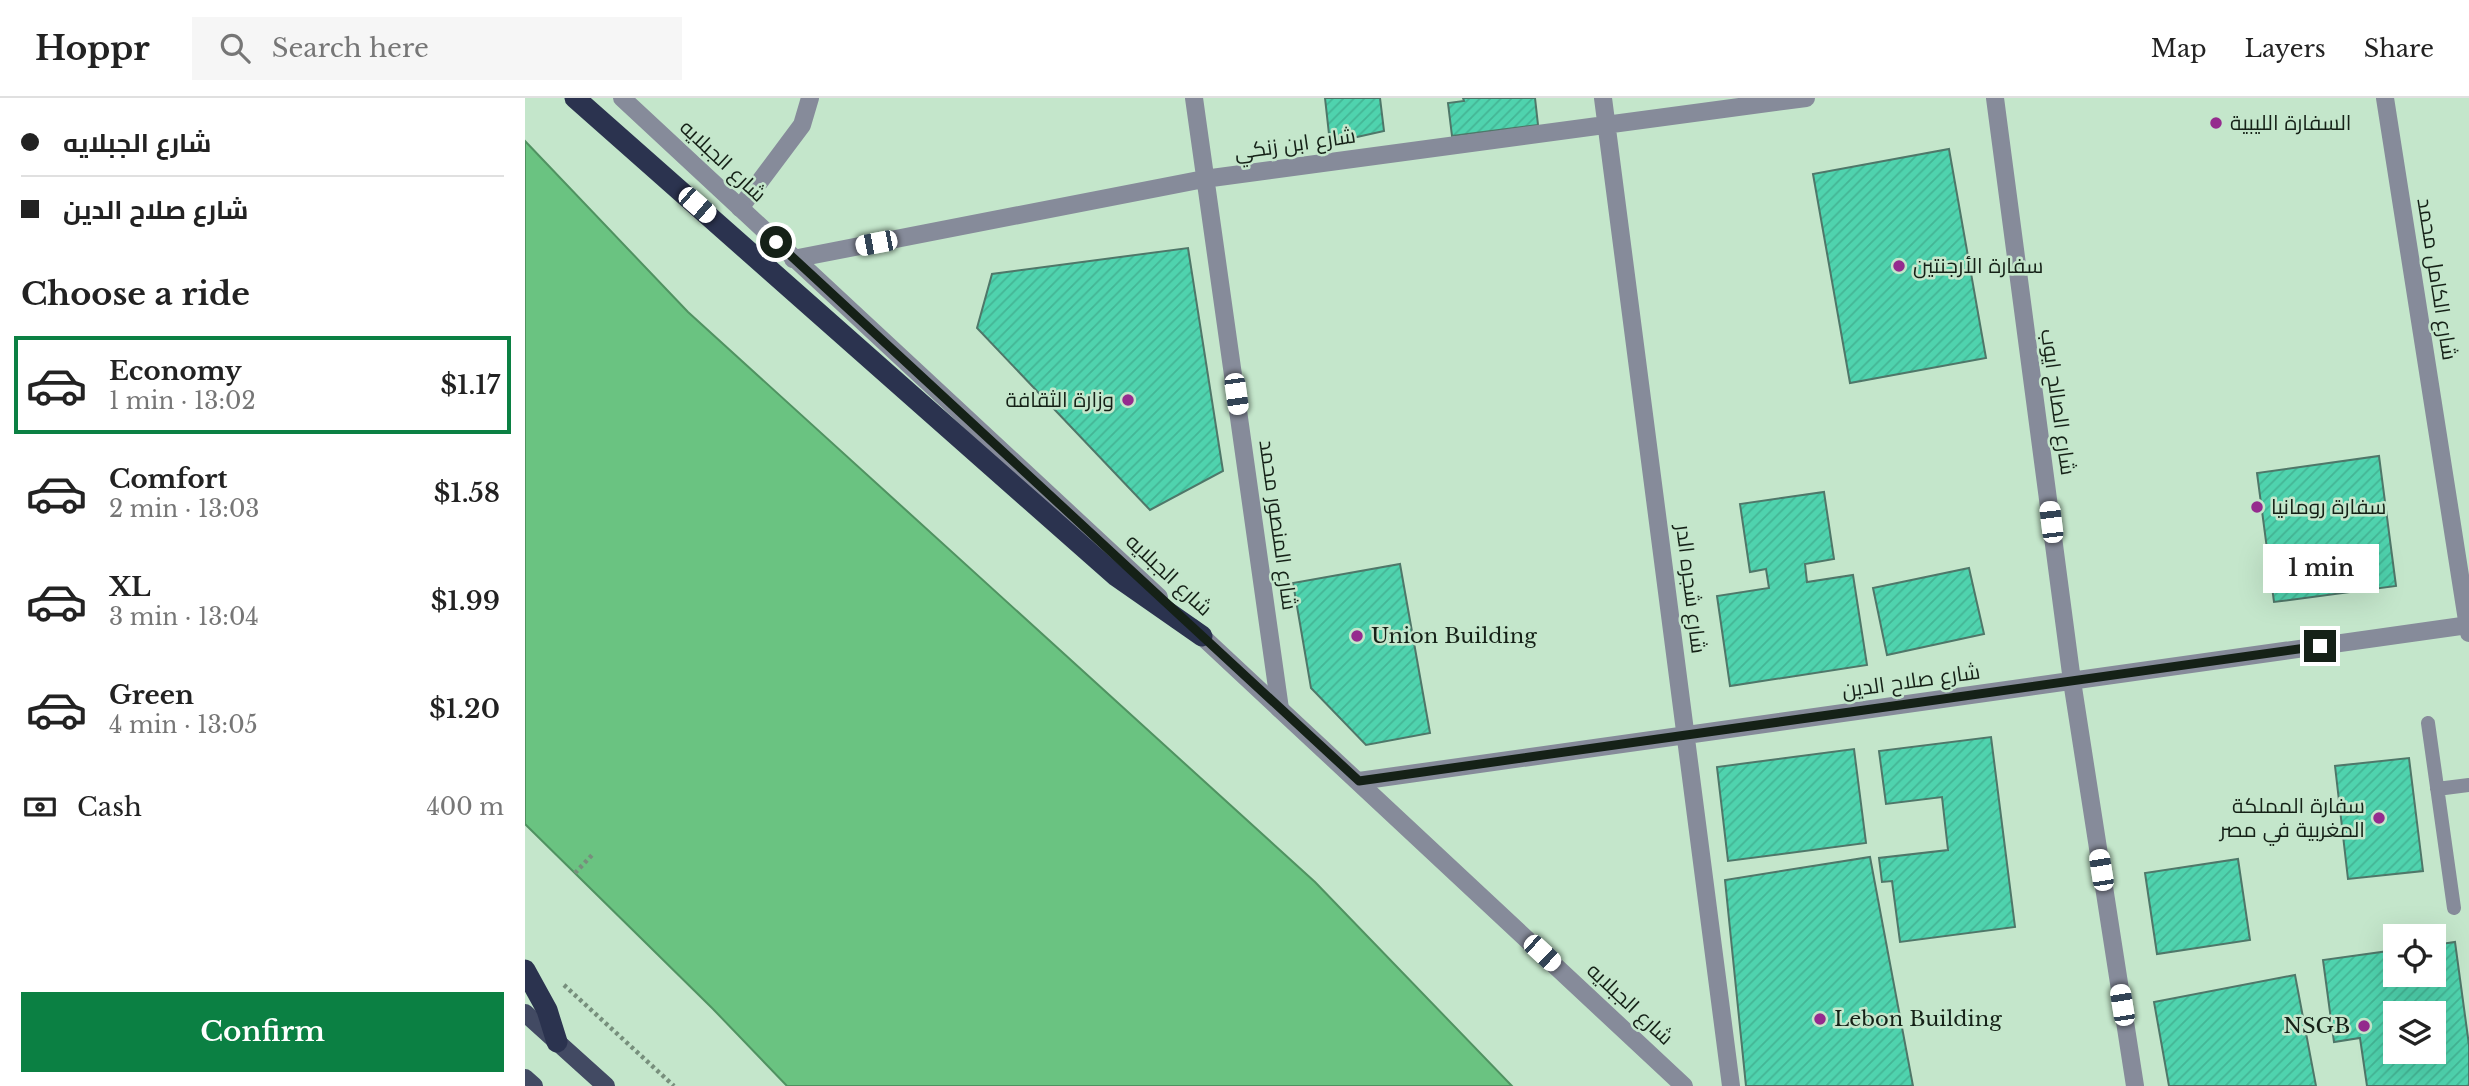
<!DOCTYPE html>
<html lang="en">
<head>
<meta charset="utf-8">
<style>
  body { margin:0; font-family:"Libre Baskerville",Cairo,serif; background:#f6f6f6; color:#222; height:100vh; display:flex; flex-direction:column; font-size:26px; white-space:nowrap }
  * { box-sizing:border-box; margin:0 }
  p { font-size:23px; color:#767676 }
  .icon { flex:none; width:38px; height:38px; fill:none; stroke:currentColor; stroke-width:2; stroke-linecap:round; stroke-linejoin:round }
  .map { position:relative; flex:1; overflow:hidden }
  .sheet { display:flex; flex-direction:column; background:#fff; width:525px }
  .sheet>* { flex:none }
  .hud { display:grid; align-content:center; height:154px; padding:0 21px; background:#fff }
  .tools { position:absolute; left:1858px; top:826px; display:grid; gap:14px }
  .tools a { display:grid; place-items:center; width:63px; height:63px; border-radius:0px; background:#fff; box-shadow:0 7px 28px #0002; font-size:35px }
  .end { position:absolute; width:32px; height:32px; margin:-16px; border:9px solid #152117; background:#fff; box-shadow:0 0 0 4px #fff }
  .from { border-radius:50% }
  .bubble { position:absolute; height:49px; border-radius:0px; background:#fff; box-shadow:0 7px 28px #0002; font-size:23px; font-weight:600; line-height:49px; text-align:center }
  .car { position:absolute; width:21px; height:42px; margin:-21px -10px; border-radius:9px; box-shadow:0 0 5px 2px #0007; background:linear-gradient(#fff 24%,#345 0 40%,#fff 0 76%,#345 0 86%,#fff 0) }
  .hud b { display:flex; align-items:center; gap:24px; height:66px; font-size:26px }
  .hud b+b { border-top:2px solid #e0e0e0 }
  .hud i { width:18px; height:18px; background:#222 }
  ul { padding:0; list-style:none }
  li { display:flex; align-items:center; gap:21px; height:98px; margin:0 14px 10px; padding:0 7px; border:4px solid transparent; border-radius:0px }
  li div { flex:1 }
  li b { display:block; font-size:26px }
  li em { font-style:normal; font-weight:600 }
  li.current { border-color:#0b8043 }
  li>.icon { width:63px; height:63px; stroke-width:1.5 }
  h2 { padding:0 21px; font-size:32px; line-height:84px }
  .pay { display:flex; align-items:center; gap:18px; height:77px; padding:0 21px; font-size:26px }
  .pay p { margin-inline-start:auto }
  .action { display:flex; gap:14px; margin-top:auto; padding:14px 21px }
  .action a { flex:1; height:80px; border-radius:0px; background:#0b8043; color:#fff; font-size:28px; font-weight:600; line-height:80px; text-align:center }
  header { display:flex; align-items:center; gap:42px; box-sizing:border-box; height:98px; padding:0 35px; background:#fff; border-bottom:2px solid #e0e0e0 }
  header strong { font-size:33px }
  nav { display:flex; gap:38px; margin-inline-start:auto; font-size:24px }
  .search { width:490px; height:63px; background:#f6f6f6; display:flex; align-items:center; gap:18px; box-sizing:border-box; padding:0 24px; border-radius:0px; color:#767676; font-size:26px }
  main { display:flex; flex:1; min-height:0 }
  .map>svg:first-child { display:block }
</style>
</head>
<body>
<header>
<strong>Hoppr</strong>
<div class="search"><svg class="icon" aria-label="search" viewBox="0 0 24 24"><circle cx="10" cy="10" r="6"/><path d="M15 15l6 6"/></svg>Search here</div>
<nav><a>Map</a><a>Layers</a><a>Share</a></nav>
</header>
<main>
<section class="sheet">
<div class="hud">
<b><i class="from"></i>شارع الجبلايه</b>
<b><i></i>شارع صلاح الدين</b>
</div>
<h2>Choose a ride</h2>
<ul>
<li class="current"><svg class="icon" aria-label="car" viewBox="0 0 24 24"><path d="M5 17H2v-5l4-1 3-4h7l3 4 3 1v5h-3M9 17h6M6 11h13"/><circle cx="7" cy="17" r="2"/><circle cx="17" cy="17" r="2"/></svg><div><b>Economy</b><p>1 min · 13:02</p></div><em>$1.17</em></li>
<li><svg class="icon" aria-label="car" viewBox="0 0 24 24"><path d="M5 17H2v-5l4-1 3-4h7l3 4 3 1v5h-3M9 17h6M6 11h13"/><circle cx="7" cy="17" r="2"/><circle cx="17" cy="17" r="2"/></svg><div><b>Comfort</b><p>2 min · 13:03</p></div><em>$1.58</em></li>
<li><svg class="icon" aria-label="car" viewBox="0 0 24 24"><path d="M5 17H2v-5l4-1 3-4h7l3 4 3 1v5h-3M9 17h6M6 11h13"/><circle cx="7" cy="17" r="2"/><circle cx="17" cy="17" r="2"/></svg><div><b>XL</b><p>3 min · 13:04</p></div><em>$1.99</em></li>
<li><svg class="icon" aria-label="car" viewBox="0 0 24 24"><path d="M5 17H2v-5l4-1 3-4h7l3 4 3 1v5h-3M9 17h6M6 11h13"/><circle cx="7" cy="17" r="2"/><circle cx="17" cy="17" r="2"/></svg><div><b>Green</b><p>4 min · 13:05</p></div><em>$1.20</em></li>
</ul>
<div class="pay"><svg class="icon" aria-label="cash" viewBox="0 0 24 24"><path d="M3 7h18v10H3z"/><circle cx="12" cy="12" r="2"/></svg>Cash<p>400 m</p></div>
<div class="action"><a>Confirm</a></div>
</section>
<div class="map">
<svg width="1944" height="988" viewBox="0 0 1944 988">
  <defs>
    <pattern id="building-hatch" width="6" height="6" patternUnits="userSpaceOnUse" patternTransform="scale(1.75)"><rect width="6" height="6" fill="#4fd3ae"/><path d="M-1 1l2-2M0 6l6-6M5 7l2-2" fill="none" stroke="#44b595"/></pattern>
  </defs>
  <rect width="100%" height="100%" fill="#c4e6cb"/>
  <path fill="#6ac381" stroke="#509261" stroke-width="2" d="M0,43L163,214L790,784L987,988H262L188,911L0,726Z"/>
  <path fill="url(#building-hatch)" stroke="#4f7769" stroke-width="2" fill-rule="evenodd" d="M800,0H855L859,33L805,45Z
    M938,0H1010L1013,27L927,38L923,5L939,3Z
    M1424,51L1461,260L1325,285L1288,76Z
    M663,150L698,373L625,412L452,230L467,176Z
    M1854,358L1871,488L1749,504L1732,375Z
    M1299,394L1309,461L1280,466L1282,484L1328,477L1342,567L1205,588L1192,498L1244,490L1241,471L1225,474L1215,406Z
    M875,466L905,635L841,647L786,590L768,485Z
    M1444,470L1459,536L1362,557L1348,490Z
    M1466,639L1490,829L1375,844L1367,783L1357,784L1354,760L1423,752L1417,699L1361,706L1354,653Z
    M1329,651L1341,745L1203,763L1192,669Z
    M1884,660L1898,773L1823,781L1810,668Z
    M1345,759L1388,988H1221L1200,782Z
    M1713,761L1725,842L1632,856L1620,775Z
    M1930,844L1944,947V988H1842L1835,940L1809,944L1798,862L1871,852V877H1909V847ZM1871,915H1909V954H1871Z
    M1770,877L1791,988H1644L1629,904Z"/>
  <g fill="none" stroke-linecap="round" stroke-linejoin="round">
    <path stroke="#778f7c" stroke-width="4.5" stroke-dasharray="3.5 3.5" stroke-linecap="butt" d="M50,775L67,757
      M39,887L149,988"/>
    <path stroke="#868b9a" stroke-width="14" d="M1903,625L1929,810
      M1912,691L1944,687"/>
    <path stroke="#868b9a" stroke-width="18" d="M669,0L755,611
      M1078,0L1206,988
      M1470,0L1547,583L1610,988
      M1860,0L1944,535
      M215,110L277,27L285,0
      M268,161L679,81L1281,0
      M834,683L1944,527"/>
    <path stroke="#868b9a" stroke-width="18" d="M97,0L634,499
      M668,530L1159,988"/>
    <path stroke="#424a63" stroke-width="18" d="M0,915L81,988
      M0,980L9,988"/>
    <path stroke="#2b334f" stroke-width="21" d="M50,0L591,478L677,538
      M0,872L22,912L32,944"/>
  </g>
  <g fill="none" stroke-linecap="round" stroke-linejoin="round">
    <path stroke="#152117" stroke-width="9" d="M251,144L834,683L1795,548"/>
  </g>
  <g fill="#952b8e" stroke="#c4e6cb" stroke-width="2.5">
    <circle cx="1691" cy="25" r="7"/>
    <circle cx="1374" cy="168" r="7"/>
    <circle cx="603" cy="302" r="7"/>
    <circle cx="1732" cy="409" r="7"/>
    <circle cx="832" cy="538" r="7"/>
    <circle cx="1854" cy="720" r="7"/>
    <circle cx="1295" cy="921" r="7"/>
    <circle cx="1839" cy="928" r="7"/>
  </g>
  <g text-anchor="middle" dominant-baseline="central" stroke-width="5" stroke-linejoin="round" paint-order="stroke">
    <g font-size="21" fill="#152117" stroke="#c4e6cb" text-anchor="start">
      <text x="1705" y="25">السفارة الليبية</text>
      <text x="1388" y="168">سفارة الأرجنتين</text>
      <text x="589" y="302" text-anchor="end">وزارة الثقافة</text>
      <text x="1746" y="409">سفارة رومانيا</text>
      <text x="846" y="538">Union Building</text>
      <text x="1840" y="708" text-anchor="end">سفارة المملكة<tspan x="1840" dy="24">المغربية في مصر</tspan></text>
      <text x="1309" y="921">Lebon Building</text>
      <text x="1825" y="928" text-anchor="end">NSGB</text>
    </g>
    <g font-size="21" fill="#152117" stroke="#c4e6cb">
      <text transform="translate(770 46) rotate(-8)">شارع ابن زنكي</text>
      <text transform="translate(198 63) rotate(43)">شارع الجبلايه</text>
      <text transform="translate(1912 181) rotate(81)">شارع الكامل محمد</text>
      <text transform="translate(1533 304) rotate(82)">شارع الصالح ايوب</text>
      <text transform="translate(753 427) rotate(82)">شارع المنصور محمد</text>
      <text transform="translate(644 477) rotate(43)">شارع الجبلايه</text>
      <text transform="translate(1166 491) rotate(83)">شارع شجره الدر</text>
      <text transform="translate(1386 583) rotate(-8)">شارع صلاح الدين</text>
      <text transform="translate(1105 906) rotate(43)">شارع الجبلايه</text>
    </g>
  </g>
</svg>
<div class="tools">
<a><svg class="icon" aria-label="locate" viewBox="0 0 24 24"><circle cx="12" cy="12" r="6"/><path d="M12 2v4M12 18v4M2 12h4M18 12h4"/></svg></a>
<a><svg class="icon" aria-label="layers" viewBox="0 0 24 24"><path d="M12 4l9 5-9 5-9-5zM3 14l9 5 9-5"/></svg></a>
</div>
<i class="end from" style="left:251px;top:144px"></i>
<i class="end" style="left:1795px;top:548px"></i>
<div class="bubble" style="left:1738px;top:446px;width:116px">1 min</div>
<i class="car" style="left:172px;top:107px;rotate:131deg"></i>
<i class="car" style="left:351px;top:145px;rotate:259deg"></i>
<i class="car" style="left:711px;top:296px;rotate:172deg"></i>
<i class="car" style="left:1526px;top:424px;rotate:353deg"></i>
<i class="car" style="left:1576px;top:772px;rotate:351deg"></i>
<i class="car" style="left:1017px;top:855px;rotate:133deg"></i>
<i class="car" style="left:1597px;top:907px;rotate:351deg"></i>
</div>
</main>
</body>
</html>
